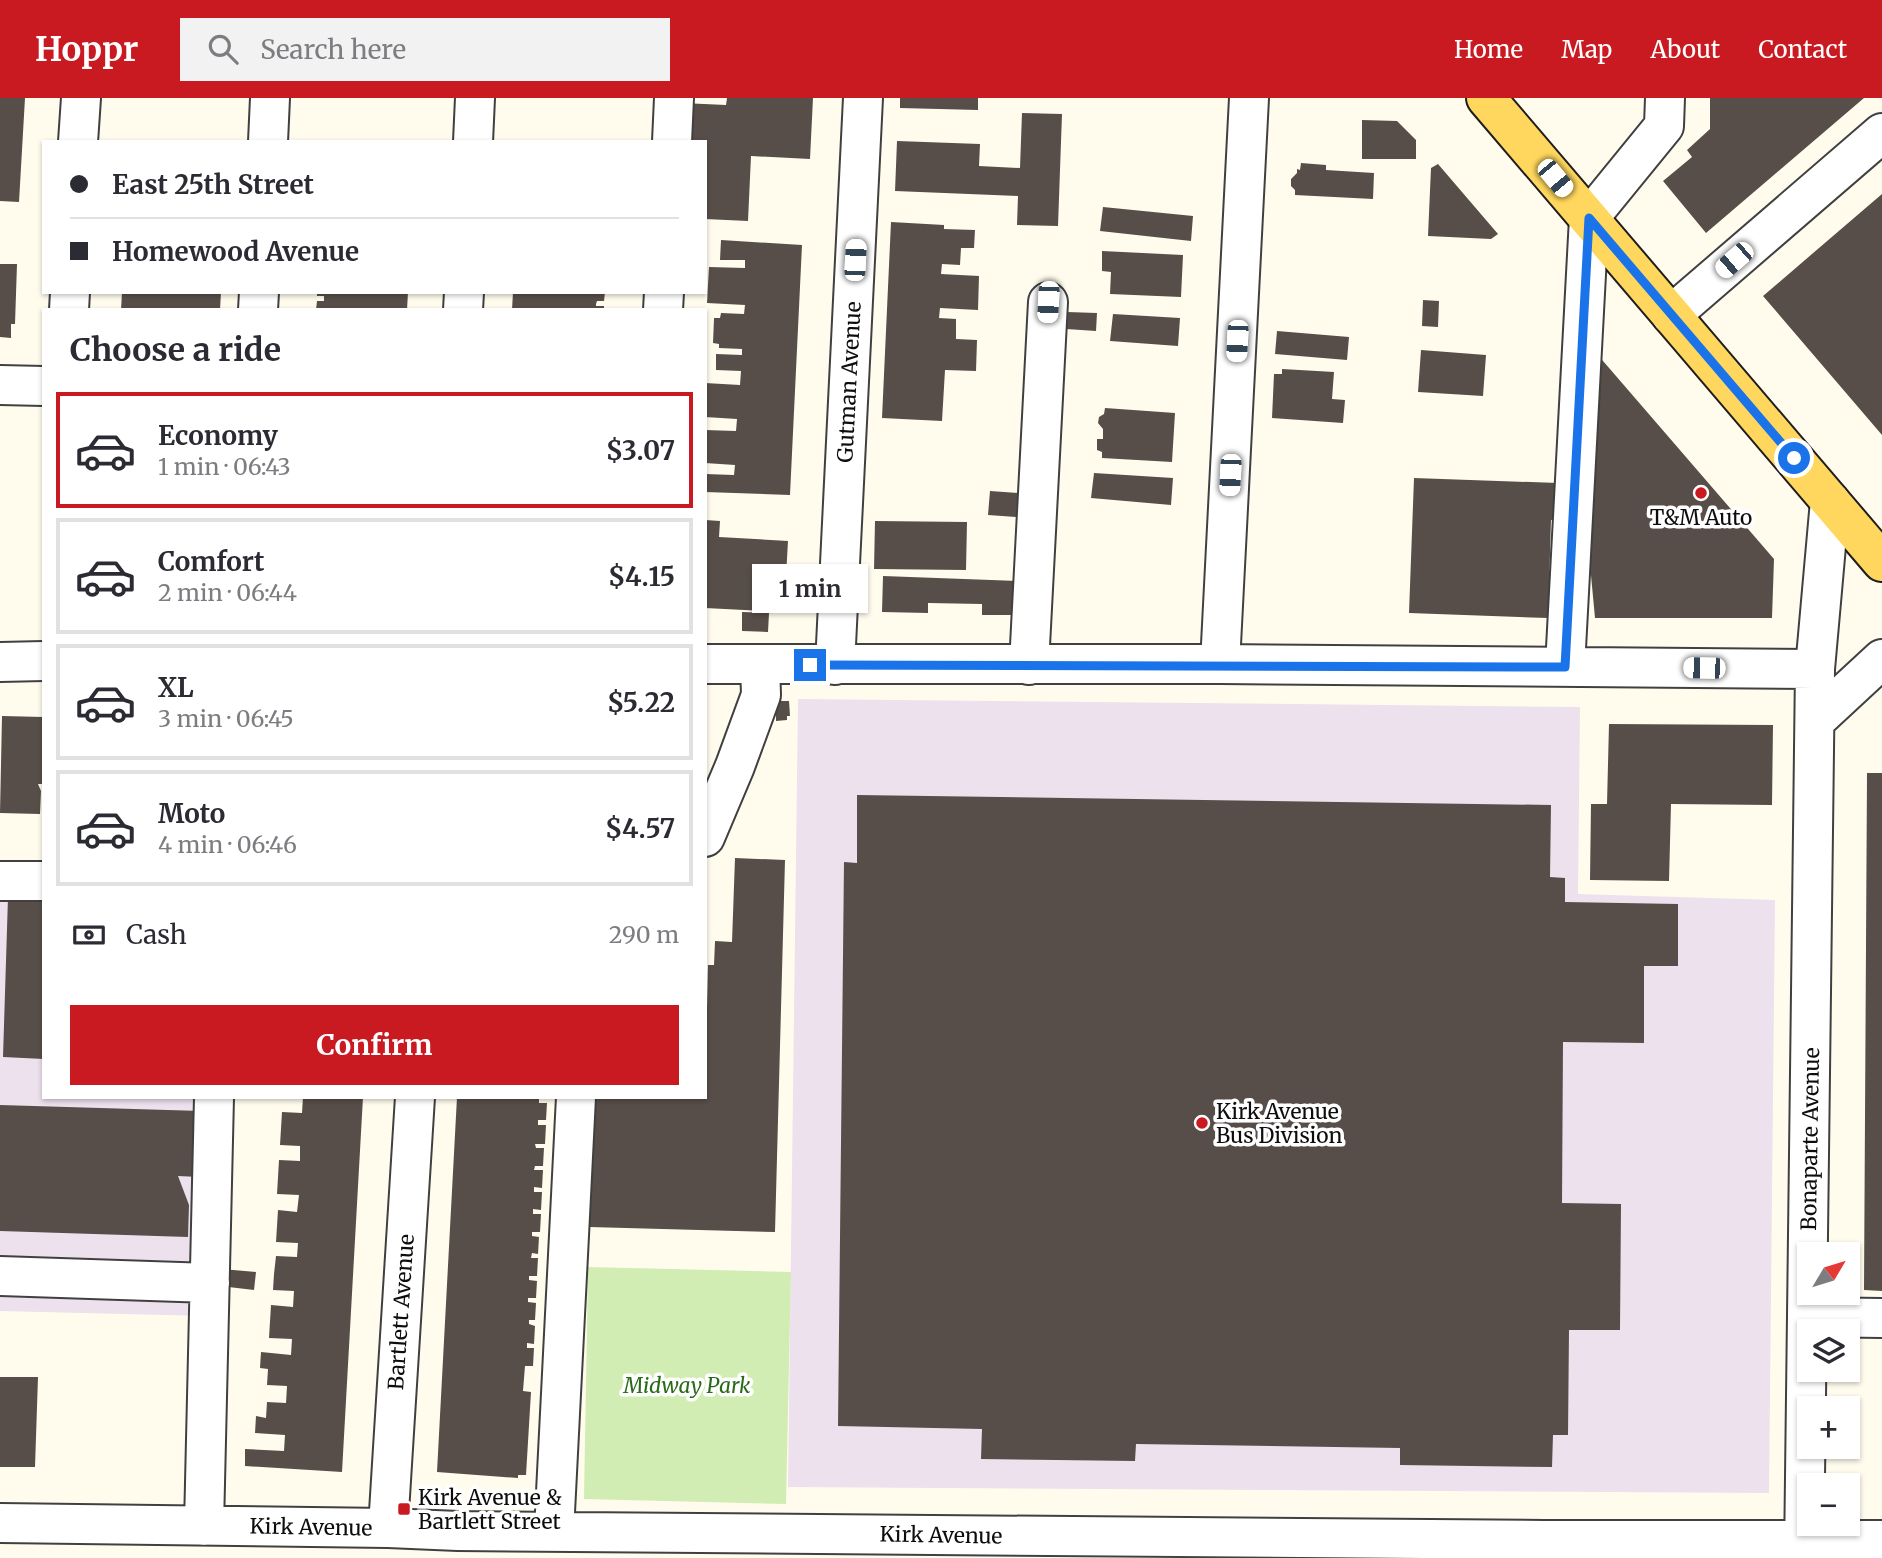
<!DOCTYPE html>
<html lang="en">
<head>
<meta charset="utf-8">
<style>
  body { margin:0; font-family:Merriweather,serif; background:#f2f2f3; color:#2b2b33; height:100vh; display:flex; flex-direction:column; font-size:26px; white-space:nowrap }
  * { box-sizing:border-box; margin:0 }
  p { font-size:23px; color:#7c7c81 }
  .icon { flex:none; width:38px; height:38px; fill:none; stroke:currentColor; stroke-width:2; stroke-linecap:round; stroke-linejoin:round }
  .map { position:relative; flex:1; overflow:hidden }
  .drawer { position:absolute; left:42px; top:210px; width:665px; height:791px; display:flex; flex-direction:column; background:#fff; border-radius:0px; box-shadow:0 2px 5px #0004 }
  .drawer>* { flex:none }
  .guide { position:absolute; left:42px; top:42px; width:665px; height:154px; border-radius:0px; box-shadow:0 2px 5px #0004; display:grid; align-content:center; height:154px; padding:0 28px; background:#fff }
  .needle { width:46px; rotate:52deg }
  .buttons { position:absolute; left:1797px; top:1144px; display:grid; gap:14px }
  .buttons a { display:grid; place-items:center; width:63px; height:63px; border-radius:0px; background:#fff; box-shadow:0 2px 5px #0004; font-size:35px }
  .end { position:absolute; width:32px; height:32px; margin:-16px; border:9px solid #1a73e8; background:#fff; box-shadow:0 0 0 4px #fff }
  .from { border-radius:50% }
  .bubble { position:absolute; height:49px; border-radius:0px; background:#fff; box-shadow:0 2px 5px #0004; font-size:23px; font-weight:700; line-height:49px; text-align:center }
  .car { position:absolute; width:21px; height:42px; margin:-21px -10px; border-radius:9px; box-shadow:0 0 5px 2px #0007; background:linear-gradient(#fff 24%,#345 0 40%,#fff 0 76%,#345 0 86%,#fff 0) }
  .guide b { display:flex; align-items:center; gap:24px; height:66px; font-size:26px }
  .guide b+b { border-top:2px solid #e1e1e2 }
  .guide i { width:18px; height:18px; background:#2b2b33 }
  ul { padding:0; list-style:none }
  li { display:flex; align-items:center; gap:21px; height:116px; margin:0 14px 10px; padding:0 14px; border:4px solid #e1e1e2; border-radius:0px }
  li div { flex:1 }
  li b { display:block; font-size:26px }
  li em { font-style:normal; font-weight:700 }
  li.on { border-color:#c91a22 }
  li>.icon { width:63px; height:63px; stroke-width:1.5 }
  h2 { padding:0 28px; font-size:32px; line-height:84px }
  .pay { display:flex; align-items:center; gap:18px; height:77px; padding:0 28px; font-size:26px }
  .pay p { margin-inline-start:auto }
  .primary-button { display:flex; gap:14px; margin-top:auto; padding:14px 28px }
  .primary-button a { flex:1; height:80px; border-radius:0px; background:#c91a22; color:#fff; font-size:28px; font-weight:700; line-height:80px; text-align:center }
  header { display:flex; align-items:center; gap:42px; box-sizing:border-box; height:98px; padding:0 35px; background:#c91a22; color:#fff }
  header strong { font-size:33px }
  nav { display:flex; gap:38px; margin-inline-start:auto; font-size:24px }
  .search { width:490px; height:63px; background:#f2f2f3; display:flex; align-items:center; gap:18px; box-sizing:border-box; padding:0 24px; border-radius:0px; color:#7c7c81; font-size:26px }
  .map>svg:first-child { display:block }
</style>
</head>
<body>
<header>
<strong>Hoppr</strong>
<div class="search"><svg class="icon" aria-label="search" viewBox="0 0 24 24"><circle cx="10" cy="10" r="6"/><path d="M15 15l6 6"/></svg>Search here</div>
<nav><a>Home</a><a>Map</a><a>About</a><a>Contact</a></nav>
</header>
<div class="map">
<svg width="1882" height="1460" viewBox="0 0 1882 1460">
  <rect width="100%" height="100%" fill="#fffcee"/>
  <path fill="#ece1ed" d="M798,601L1580,609L1578,796L1775,802L1769,1395L788,1389Z
    M0,781L44,783V999H214L207,1218L0,1213Z"/>
  <path fill="#d1edb4" d="M588,1169L791,1174L786,1406L584,1401Z"/>
  <path fill="#574e49" d="M0,0H25L19,104L0,103Z
    M727,0H813L810,61L751,58L748,123L705,121V44H680L682,5L726,7Z
    M900,0H978V12L900,10Z
    M1710,0H1864L1706,135L1663,83L1692,59L1687,52L1710,31Z
    M1022,15L1062,16L1058,128L1017,127L1018,98L895,93L897,43L980,46L979,68L1020,70Z
    M1362,22L1397,23L1416,42V61H1362Z
    M1301,65L1326,67V72L1374,75L1373,101L1295,97V92L1291,88V81L1297,75V71L1300,72Z
    M1438,66L1498,136L1491,141L1428,138L1431,70Z
    M1882,96V337L1763,198Z
    M1103,109L1193,118L1191,143L1100,133Z
    M891,124L944,127V131L975,132L974,150H961L960,167L942,166L941,176L979,178L978,212L940,210L939,220L956,221V241L977,242L976,273L945,272L942,323L882,320Z
    M721,142L802,147L790,397L705,394V376L734,377L735,367L705,365V332L736,333L737,321L705,319V285L740,287L741,273L716,272V256L742,257V251L719,250V246L713,245L714,220H720L721,215L744,216L745,207L707,205L709,169L745,170V162H720Z
    M1102,153L1183,157L1181,199L1110,196L1111,174L1102,173Z
    M0,166H17L15,226H11V240L0,239Z
    M122,194H221L220,212H121Z
    M317,194H408L407,212H316L317,203H324V198H317Z
    M513,194H605L604,203H597L596,206V208H604V212H512Z
    M1423,202L1439,203L1438,229L1422,228Z
    M1067,214L1097,215L1096,233L1066,231Z
    M1113,216L1180,220L1178,248L1110,243Z
    M1277,233L1349,239L1347,262L1275,256Z
    M1421,252L1486,257L1483,298L1418,294Z
    M1597,256L1774,461L1772,520H1595L1589,456Z
    M1282,271L1334,274L1332,301L1345,302L1343,325L1272,320L1274,276H1282Z
    M1105,310L1175,315L1172,364L1102,360V354L1097,352V341H1103V331L1098,325L1099,319L1104,316Z
    M1094,375L1173,380L1171,407L1091,400Z
    M1414,380L1558,385L1557,422H1551L1548,520L1409,515Z
    M990,393L1018,395L1016,419L988,417Z
    M705,422L720,423L719,439L788,443L784,514L705,510Z
    M875,423L967,424L966,472L874,471Z
    M883,478L1019,483V517H982V506L928,505V515L882,514Z
    M742,514L769,515L768,534L742,533Z
    M776,603H789L790,618H787V622L776,623Z
    M2,618L44,619V686H38L41,693L40,716L0,715Z
    M1609,626L1773,627L1772,707L1671,706L1669,783L1590,782L1591,706H1607Z
    M1867,675H1882V1193L1864,1192Z
    M857,697L1551,707L1550,779L1565,780V804L1678,806V868H1644V945L1563,944L1562,1105L1621,1106L1620,1232H1569L1568,1337H1553L1552,1369L1400,1367V1350L1136,1346L1135,1363L981,1361L982,1331L838,1328L844,764L857,765Z
    M735,760L785,762L775,1134L589,1129L592,999H705L708,867H714L715,843L732,844Z
    M8,799L44,800V961L3,959Z
    M303,999H363L342,1374L245,1368V1351L284,1353L285,1337L255,1335L256,1318L266,1320L267,1304L286,1305L287,1288L267,1287L268,1271L260,1270L261,1254L291,1257L292,1241L269,1240L271,1207L293,1209L294,1193L273,1192L274,1176L276,1158L297,1159L298,1145L276,1144L278,1112L297,1114L299,1097L277,1096L279,1062L300,1063V1048L280,1047L282,1014L302,1015Z
    M457,999H539V1005H547L546,1022H538V1027H546L545,1046H535L536,1050H544L543,1068H535L534,1072H543L542,1090L534,1089V1094H542L541,1112L533,1111V1116H541L540,1134H532V1138L539,1139L538,1156L532,1155L531,1160H538L537,1178H529V1182L537,1183L536,1200H528V1204L536,1205L535,1222H529V1226L535,1228L534,1246L527,1245V1250H534L533,1268H525L523,1293L531,1294L526,1377H518V1380L437,1374Z
    M0,1007L201,1013L199,1079L178,1078L189,1107L188,1139L0,1133Z
    M222,1171L256,1174L254,1192L220,1188Z
    M0,1279H38L35,1369H0Z"/>
  <g fill="none" stroke-linecap="round" stroke-linejoin="round">
    <g stroke="#404040" stroke-width="42">
      <path id="minor" d="M78,44L81,0
        M268,44L270,0
        M473,44L475,0
        M672,44L674,0
        M69,212L70,194
        M258,212L259,194
        M463,212L464,194
        M663,212L664,194
        M1671,217L1882,35
        M0,287L44,288
        M0,564L44,563
        M705,566H1220L1815,571
        M1220,566L1249,0
        M835,567L863,0
        M1029,567L1048,204
        M1565,569L1589,120L1664,28L1665,0
        M1816,622L1882,561
        M705,739L735,668L761,597L760,566
        M0,783H44
        M0,1178L210,1185
        M1807,1219L1882,1220
        M0,1425L388,1430L458,1433L1544,1442H1882
        M204,1428L214,999
        M388,1430L415,999
        M554,1434L576,999
        M1804,1460L1815,571L1830,403"/>
    </g>
    <g stroke="#1e1e1e" stroke-width="42">
      <path id="major" d="M1486,0L1882,464"/>
    </g>
    <use href="#minor" stroke="#fff" stroke-width="38"/>
    <use href="#major" stroke="#ffd75e" stroke-width="38"/>
  </g>
  <g fill="none" stroke-linecap="round" stroke-linejoin="round">
    <path stroke="#1a73e8" stroke-width="9" d="M810,567L1565,569L1589,120L1794,360"/>
  </g>
  <g fill="#c91a22" stroke="#fff" stroke-width="2.5">
    <circle cx="1701" cy="395" r="7"/>
    <circle cx="1202" cy="1025" r="7"/>
    <rect x="397" y="1404" width="14" height="14" rx="3.5"/>
  </g>
  <g text-anchor="middle" dominant-baseline="central" stroke-width="7" stroke-linejoin="round" paint-order="stroke">
    <g font-size="21" fill="#0d0d0d" stroke="#fff">
      <text transform="translate(849 284) rotate(-87)">Gutman Avenue</text>
      <text transform="translate(1810 1041) rotate(-89)">Bonaparte Avenue</text>
      <text transform="translate(401 1214) rotate(-86)">Bartlett Avenue</text>
      <text transform="translate(311 1429) rotate(1)">Kirk Avenue</text>
      <text transform="translate(941 1437) rotate(1)">Kirk Avenue</text>
    </g>
    <g font-size="21" fill="#0d0d0d" stroke="#fff" text-anchor="start">
      <text x="1701" y="419" text-anchor="middle">T&amp;M Auto</text>
      <text x="1216" y="1013">Kirk Avenue<tspan x="1216" dy="24">Bus Division</tspan></text>
      <text x="418" y="1399">Kirk Avenue &amp;<tspan x="418" dy="24">Bartlett Street</tspan></text>
    </g>
    <g font-size="21" font-style="italic" fill="#296b18" stroke="#fff">
      <text x="687" y="1287">Midway Park</text>
    </g>
  </g>
</svg>
<div class="buttons">
<a><svg class="needle" viewBox="-14 -14 28 28"><path d="M0-13l5 13h-10z" fill="#e53935"/><path d="M0 13l5-13h-10z" fill="#7c7c81"/></svg></a>
<a><svg class="icon" aria-label="layers" viewBox="0 0 24 24"><path d="M12 4l9 5-9 5-9-5zM3 14l9 5 9-5"/></svg></a>
<a>+</a>
<a>−</a>
</div>
<i class="end from" style="left:1794px;top:360px"></i>
<i class="end" style="left:810px;top:567px"></i>
<div class="bubble" style="left:752px;top:466px;width:116px">1 min</div>
<i class="car" style="left:1555px;top:80px;rotate:140deg"></i>
<i class="car" style="left:855px;top:162px;rotate:3deg"></i>
<i class="car" style="left:1734px;top:162px;rotate:229deg"></i>
<i class="car" style="left:1048px;top:204px;rotate:183deg"></i>
<i class="car" style="left:1237px;top:243px;rotate:183deg"></i>
<i class="car" style="left:1230px;top:377px;rotate:183deg"></i>
<i class="car" style="left:1704px;top:570px;rotate:271deg"></i>
<div class="guide">
<b><i class="from"></i>East 25th Street</b>
<b><i></i>Homewood Avenue</b>
</div>
<section class="drawer">
<h2>Choose a ride</h2>
<ul>
<li class="on"><svg class="icon" aria-label="car" viewBox="0 0 24 24"><path d="M5 17H2v-5l4-1 3-4h7l3 4 3 1v5h-3M9 17h6M6 11h13"/><circle cx="7" cy="17" r="2"/><circle cx="17" cy="17" r="2"/></svg><div><b>Economy</b><p>1 min · 06:43</p></div><em>$3.07</em></li>
<li><svg class="icon" aria-label="car" viewBox="0 0 24 24"><path d="M5 17H2v-5l4-1 3-4h7l3 4 3 1v5h-3M9 17h6M6 11h13"/><circle cx="7" cy="17" r="2"/><circle cx="17" cy="17" r="2"/></svg><div><b>Comfort</b><p>2 min · 06:44</p></div><em>$4.15</em></li>
<li><svg class="icon" aria-label="car" viewBox="0 0 24 24"><path d="M5 17H2v-5l4-1 3-4h7l3 4 3 1v5h-3M9 17h6M6 11h13"/><circle cx="7" cy="17" r="2"/><circle cx="17" cy="17" r="2"/></svg><div><b>XL</b><p>3 min · 06:45</p></div><em>$5.22</em></li>
<li><svg class="icon" aria-label="car" viewBox="0 0 24 24"><path d="M5 17H2v-5l4-1 3-4h7l3 4 3 1v5h-3M9 17h6M6 11h13"/><circle cx="7" cy="17" r="2"/><circle cx="17" cy="17" r="2"/></svg><div><b>Moto</b><p>4 min · 06:46</p></div><em>$4.57</em></li>
</ul>
<div class="pay"><svg class="icon" aria-label="cash" viewBox="0 0 24 24"><path d="M3 7h18v10H3z"/><circle cx="12" cy="12" r="2"/></svg>Cash<p>290 m</p></div>
<div class="primary-button"><a>Confirm</a></div>
</section>
</div>
</body>
</html>
